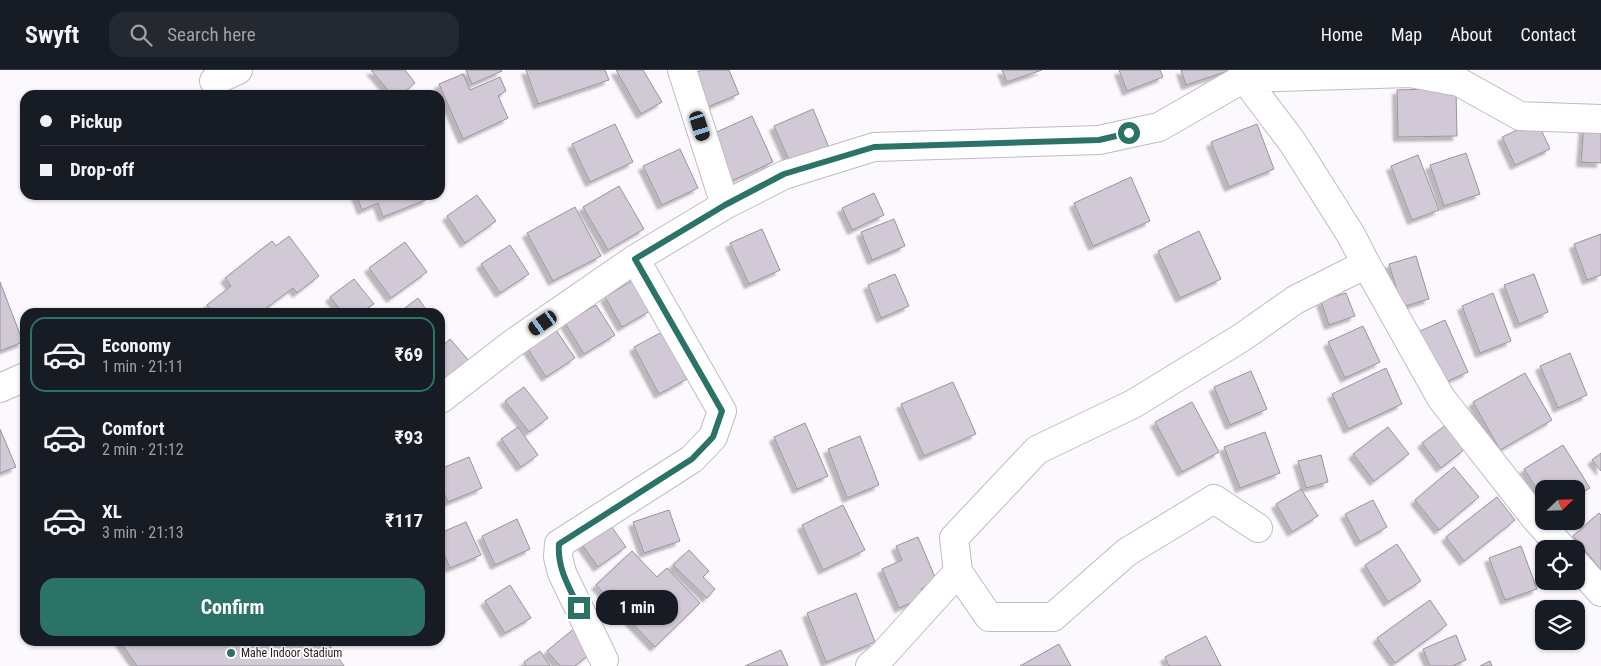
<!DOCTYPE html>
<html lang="en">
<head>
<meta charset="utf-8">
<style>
  body { margin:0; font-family:"Roboto Condensed",sans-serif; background:#242831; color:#f1f3f6; height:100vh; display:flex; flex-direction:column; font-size:19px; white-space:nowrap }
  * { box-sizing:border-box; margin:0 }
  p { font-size:16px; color:#9ea1a6 }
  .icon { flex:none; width:28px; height:28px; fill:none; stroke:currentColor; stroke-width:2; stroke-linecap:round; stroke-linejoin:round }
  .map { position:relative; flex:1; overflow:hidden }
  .details { position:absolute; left:20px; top:238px; width:425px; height:338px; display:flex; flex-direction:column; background:#171b24; border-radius:15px; box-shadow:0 1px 4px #0004 }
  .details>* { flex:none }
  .top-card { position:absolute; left:20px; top:20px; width:425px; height:110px; border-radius:15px; box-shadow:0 1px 4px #0004; display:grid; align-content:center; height:110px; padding:0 20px; background:#171b24 }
  .needle { width:32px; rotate:67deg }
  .fabs { position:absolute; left:1535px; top:410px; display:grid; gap:10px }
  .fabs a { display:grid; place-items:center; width:50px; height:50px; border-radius:10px; background:#171b24; box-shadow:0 1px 4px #0004; font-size:25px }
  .end { position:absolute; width:22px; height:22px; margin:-11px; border:6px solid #2b7267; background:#fff; box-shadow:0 0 0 2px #fff }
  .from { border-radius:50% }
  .bubble { position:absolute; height:35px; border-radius:15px; background:#171b24; box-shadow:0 1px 4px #0004; font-size:16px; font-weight:700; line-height:35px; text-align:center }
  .car { position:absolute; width:15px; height:30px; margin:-15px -8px; border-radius:6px; box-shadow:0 0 4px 1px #0007; background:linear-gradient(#222 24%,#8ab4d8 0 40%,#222 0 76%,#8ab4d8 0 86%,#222 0) }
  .top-card b { display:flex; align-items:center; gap:18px; height:48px; font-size:19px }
  .top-card b+b { border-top:1px solid #363941 }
  .top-card i { width:12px; height:12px; background:#f1f3f6 }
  ul { padding:9px 0 0; list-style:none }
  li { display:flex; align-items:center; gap:15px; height:75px; margin:0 10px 8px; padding:0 10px; border:2px solid transparent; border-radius:15px }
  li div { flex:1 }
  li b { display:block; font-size:19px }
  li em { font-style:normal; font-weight:700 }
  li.active { border-color:#2b7267 }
  li>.icon { width:45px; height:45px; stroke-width:1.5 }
  .cta { display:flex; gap:10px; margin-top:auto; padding:10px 20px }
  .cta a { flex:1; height:58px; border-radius:15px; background:#2b7267; color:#fff; font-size:20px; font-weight:700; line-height:58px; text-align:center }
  header { display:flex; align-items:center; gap:30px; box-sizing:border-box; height:70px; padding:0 25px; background:#171b24; border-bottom:1px solid #363941 }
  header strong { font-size:24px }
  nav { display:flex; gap:28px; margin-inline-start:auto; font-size:18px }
  .search { width:350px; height:45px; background:#242831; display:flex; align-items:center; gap:12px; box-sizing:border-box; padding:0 18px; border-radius:15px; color:#9ea1a6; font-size:19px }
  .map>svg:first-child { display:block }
</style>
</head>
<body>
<header>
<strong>Swyft</strong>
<div class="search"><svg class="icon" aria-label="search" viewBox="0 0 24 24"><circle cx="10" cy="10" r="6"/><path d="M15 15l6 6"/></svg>Search here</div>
<nav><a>Home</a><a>Map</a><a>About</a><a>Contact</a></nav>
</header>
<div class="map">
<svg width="1601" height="596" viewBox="0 0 1601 596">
  <defs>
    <filter id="shadow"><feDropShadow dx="-4.5" dy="4.5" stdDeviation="1" flood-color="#0004"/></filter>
  </defs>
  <rect width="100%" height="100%" fill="#fcf9fe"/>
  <path fill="#d2c9d6" stroke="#9b929e" filter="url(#shadow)" d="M371,0H405L415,13L401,25H392Z
    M466,0H501L502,1L472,14Z
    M526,0H605L609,10L538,34Z
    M616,0H643L662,32L641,44Z
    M702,0H729L739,24L705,38L691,5Z
    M1002,0H1042L1007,12Z
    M1119,0H1160L1163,7L1127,21Z
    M1181,0H1231L1186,15Z
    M463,4L470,20L500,7L506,21L498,26L508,48L463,69L439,14Z
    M1456,18L1457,66L1398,67L1397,20Z
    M813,39L830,80L792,97L774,56Z
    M752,46L773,92L729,112L708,66Z
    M1537,51L1550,79L1515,95L1502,67Z
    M615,54L633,92L590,112L572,74Z
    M1257,54L1274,99L1229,117L1211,72Z
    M1584,54L1601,55V93L1581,92Z
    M680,79L698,118L662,135L643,96Z
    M1466,83L1480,124L1444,136L1430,95Z
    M1418,85L1439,140L1412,150L1391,96Z
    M1131,107L1150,151L1093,176L1074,133Z
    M619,116L644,159L608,180L583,137Z
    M874,123L884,145L852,160L842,138Z
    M356,125H427L428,129L383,147L378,133L362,140Z
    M477,125L496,151L465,173L447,146Z
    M575,137L601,186L553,211L527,163Z
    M894,149L905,176L872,190L861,162Z
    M762,159L780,200L749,214L730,173Z
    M1199,161L1221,209L1180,228L1158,181Z
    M1601,164V205L1587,210L1574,174Z
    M289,166L319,206L297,223L293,218L261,242H213L207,235L231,216L225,208L272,171L276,176Z
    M405,172L427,202L391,228L369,198Z
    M510,175L529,204L500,223L481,194Z
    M1416,186L1429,229L1402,237L1389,194Z
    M895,204L909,236L881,248L868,215Z
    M1534,204L1548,242L1519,254L1504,215Z
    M354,209L374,234L362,242H342L330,227Z
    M633,210L650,241L622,257L605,227Z
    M0,212L23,272L0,281Z
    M1346,223L1355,246L1329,255L1321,231Z
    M1493,223L1511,271L1480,283L1462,236Z
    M418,228L428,242H400Z
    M596,235L615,265L584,284L565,253Z
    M1445,250L1468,302L1441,314L1418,262Z
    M1363,256L1380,292L1345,308L1328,272Z
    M556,260L575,288L546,307L528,279Z
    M662,262L687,309L659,324L634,277Z
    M450,269L470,292L440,317V278Z
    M1570,283L1587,325L1558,338L1540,296Z
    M1386,298L1402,334L1348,359L1332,324Z
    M1251,301L1267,339L1230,355L1214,317Z
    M1525,303L1552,350L1500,380L1473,332Z
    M953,312L976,364L924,386L901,334Z
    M524,317L548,348L529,362L505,331Z
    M1192,332L1219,382L1182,402L1155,352Z
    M805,353L828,406L797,419L774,367Z
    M1446,355L1465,379L1441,398L1422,373Z
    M518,357L538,385L521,397L501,369Z
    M1388,357L1409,384L1374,411L1353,384Z
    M0,359L16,397L0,403Z
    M1265,362L1280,403L1240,418L1224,377Z
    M860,366L879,415L847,428L828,379Z
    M1563,375L1590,418L1576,426V419H1544V430L1524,399Z
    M1601,383V401L1592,390Z
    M1321,385L1328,412L1306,418L1298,391Z
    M469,387L482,418L448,432L440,414V399Z
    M1454,397L1479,427L1439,460L1415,430Z
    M1301,419L1318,446L1292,462L1276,434Z
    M1497,427L1515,450L1464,491L1446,467Z
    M1373,430L1387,457L1360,472L1345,444Z
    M843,435L865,480L823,500L802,455Z
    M669,440L680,471L644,483L633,452Z
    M1599,443L1601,445V500L1573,466Z
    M517,449L530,479L495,495L482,466Z
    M606,449L626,477L598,497L578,469Z
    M466,452L481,485L450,498L440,475V463Z
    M918,467L937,512L921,519L925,527L899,538L882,499L902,490L896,476Z
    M1397,474L1421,511L1388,532L1365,495Z
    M1521,476L1537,519L1505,530L1489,488Z
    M689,480L709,501L703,507L715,519L707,528L673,495Z
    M632,481L657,507L667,498L700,533L655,577L596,515Z
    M510,515L531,548L505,563L485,531Z
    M856,523L875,572L826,592L807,543Z
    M1430,530L1447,555L1395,593L1377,568Z
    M575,558L593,581L575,596H560L547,581Z
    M1456,565L1466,590L1452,596H1430L1423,579Z
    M1206,566L1221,596H1169L1165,587Z
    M119,570H326L344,596H137Z
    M1059,574L1071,596H1020Z
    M781,580L788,596H745Z
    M540,581L550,596H526L524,592Z
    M1490,591L1492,596H1480Z"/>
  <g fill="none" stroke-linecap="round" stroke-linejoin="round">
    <g stroke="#c2b9c6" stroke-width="30">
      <path id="minor" d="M682,0L725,135
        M1243,0L1244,8L1293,73L1351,165L1366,194
        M1406,0L1410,3L1459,12L1520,46L1601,49
        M214,11L238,0
        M0,318L25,307
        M441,329L512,274L635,189L725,135L784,105L874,77L1099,70L1159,57L1244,8L1410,3
        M1576,494L1601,522
        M958,502L954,468L1037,380L1133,334L1241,268L1295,230L1366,194L1441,328L1536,449L1563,479
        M604,590L562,503L558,487L559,474L692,389L713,367L722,341L635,189
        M870,596L882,586L958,502L989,547H1053L1127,482L1214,429L1258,458"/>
    </g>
    <use href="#minor" stroke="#fff" stroke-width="28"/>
  </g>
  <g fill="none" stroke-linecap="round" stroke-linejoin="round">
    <path stroke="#2b7267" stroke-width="6" d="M579,538C569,517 557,498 559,474L692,389L713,367L722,341L635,189L725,135L784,104L874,77L1099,70L1129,63"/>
  </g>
  <circle fill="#2b7267" stroke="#fff" stroke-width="2" cx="231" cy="583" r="5"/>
  <g text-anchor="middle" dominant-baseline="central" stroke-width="4" stroke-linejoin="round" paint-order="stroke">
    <g font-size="12" fill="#221f24" stroke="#fff" text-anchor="start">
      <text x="241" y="583">Mahe Indoor Stadium</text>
    </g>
  </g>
</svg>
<div class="fabs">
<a><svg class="needle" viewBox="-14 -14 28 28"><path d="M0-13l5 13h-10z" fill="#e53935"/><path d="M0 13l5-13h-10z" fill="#9ea1a6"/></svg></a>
<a><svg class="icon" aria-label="locate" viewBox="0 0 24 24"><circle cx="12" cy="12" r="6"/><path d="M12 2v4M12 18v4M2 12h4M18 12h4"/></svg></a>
<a><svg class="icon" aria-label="layers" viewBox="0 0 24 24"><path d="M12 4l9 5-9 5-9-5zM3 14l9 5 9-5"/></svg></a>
</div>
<i class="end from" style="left:1129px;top:63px"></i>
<i class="end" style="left:579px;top:538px"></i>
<div class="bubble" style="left:596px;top:520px;width:82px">1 min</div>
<i class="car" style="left:700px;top:56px;rotate:162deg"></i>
<i class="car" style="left:543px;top:253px;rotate:235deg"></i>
<div class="top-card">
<b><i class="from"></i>Pickup</b>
<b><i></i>Drop-off</b>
</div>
<section class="details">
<ul>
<li class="active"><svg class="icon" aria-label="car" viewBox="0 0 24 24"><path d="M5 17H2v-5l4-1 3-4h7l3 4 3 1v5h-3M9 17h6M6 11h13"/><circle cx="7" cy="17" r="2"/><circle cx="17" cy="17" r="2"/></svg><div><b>Economy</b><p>1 min · 21:11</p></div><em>₹69</em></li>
<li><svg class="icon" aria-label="car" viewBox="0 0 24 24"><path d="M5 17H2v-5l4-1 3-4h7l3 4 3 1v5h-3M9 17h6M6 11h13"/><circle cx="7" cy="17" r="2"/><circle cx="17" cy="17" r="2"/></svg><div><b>Comfort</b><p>2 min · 21:12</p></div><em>₹93</em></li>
<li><svg class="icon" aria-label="car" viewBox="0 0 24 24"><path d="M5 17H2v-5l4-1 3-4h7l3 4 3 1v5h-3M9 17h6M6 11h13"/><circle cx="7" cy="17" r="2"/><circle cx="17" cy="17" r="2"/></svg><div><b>XL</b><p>3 min · 21:13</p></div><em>₹117</em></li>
</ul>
<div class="cta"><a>Confirm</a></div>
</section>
</div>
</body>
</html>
